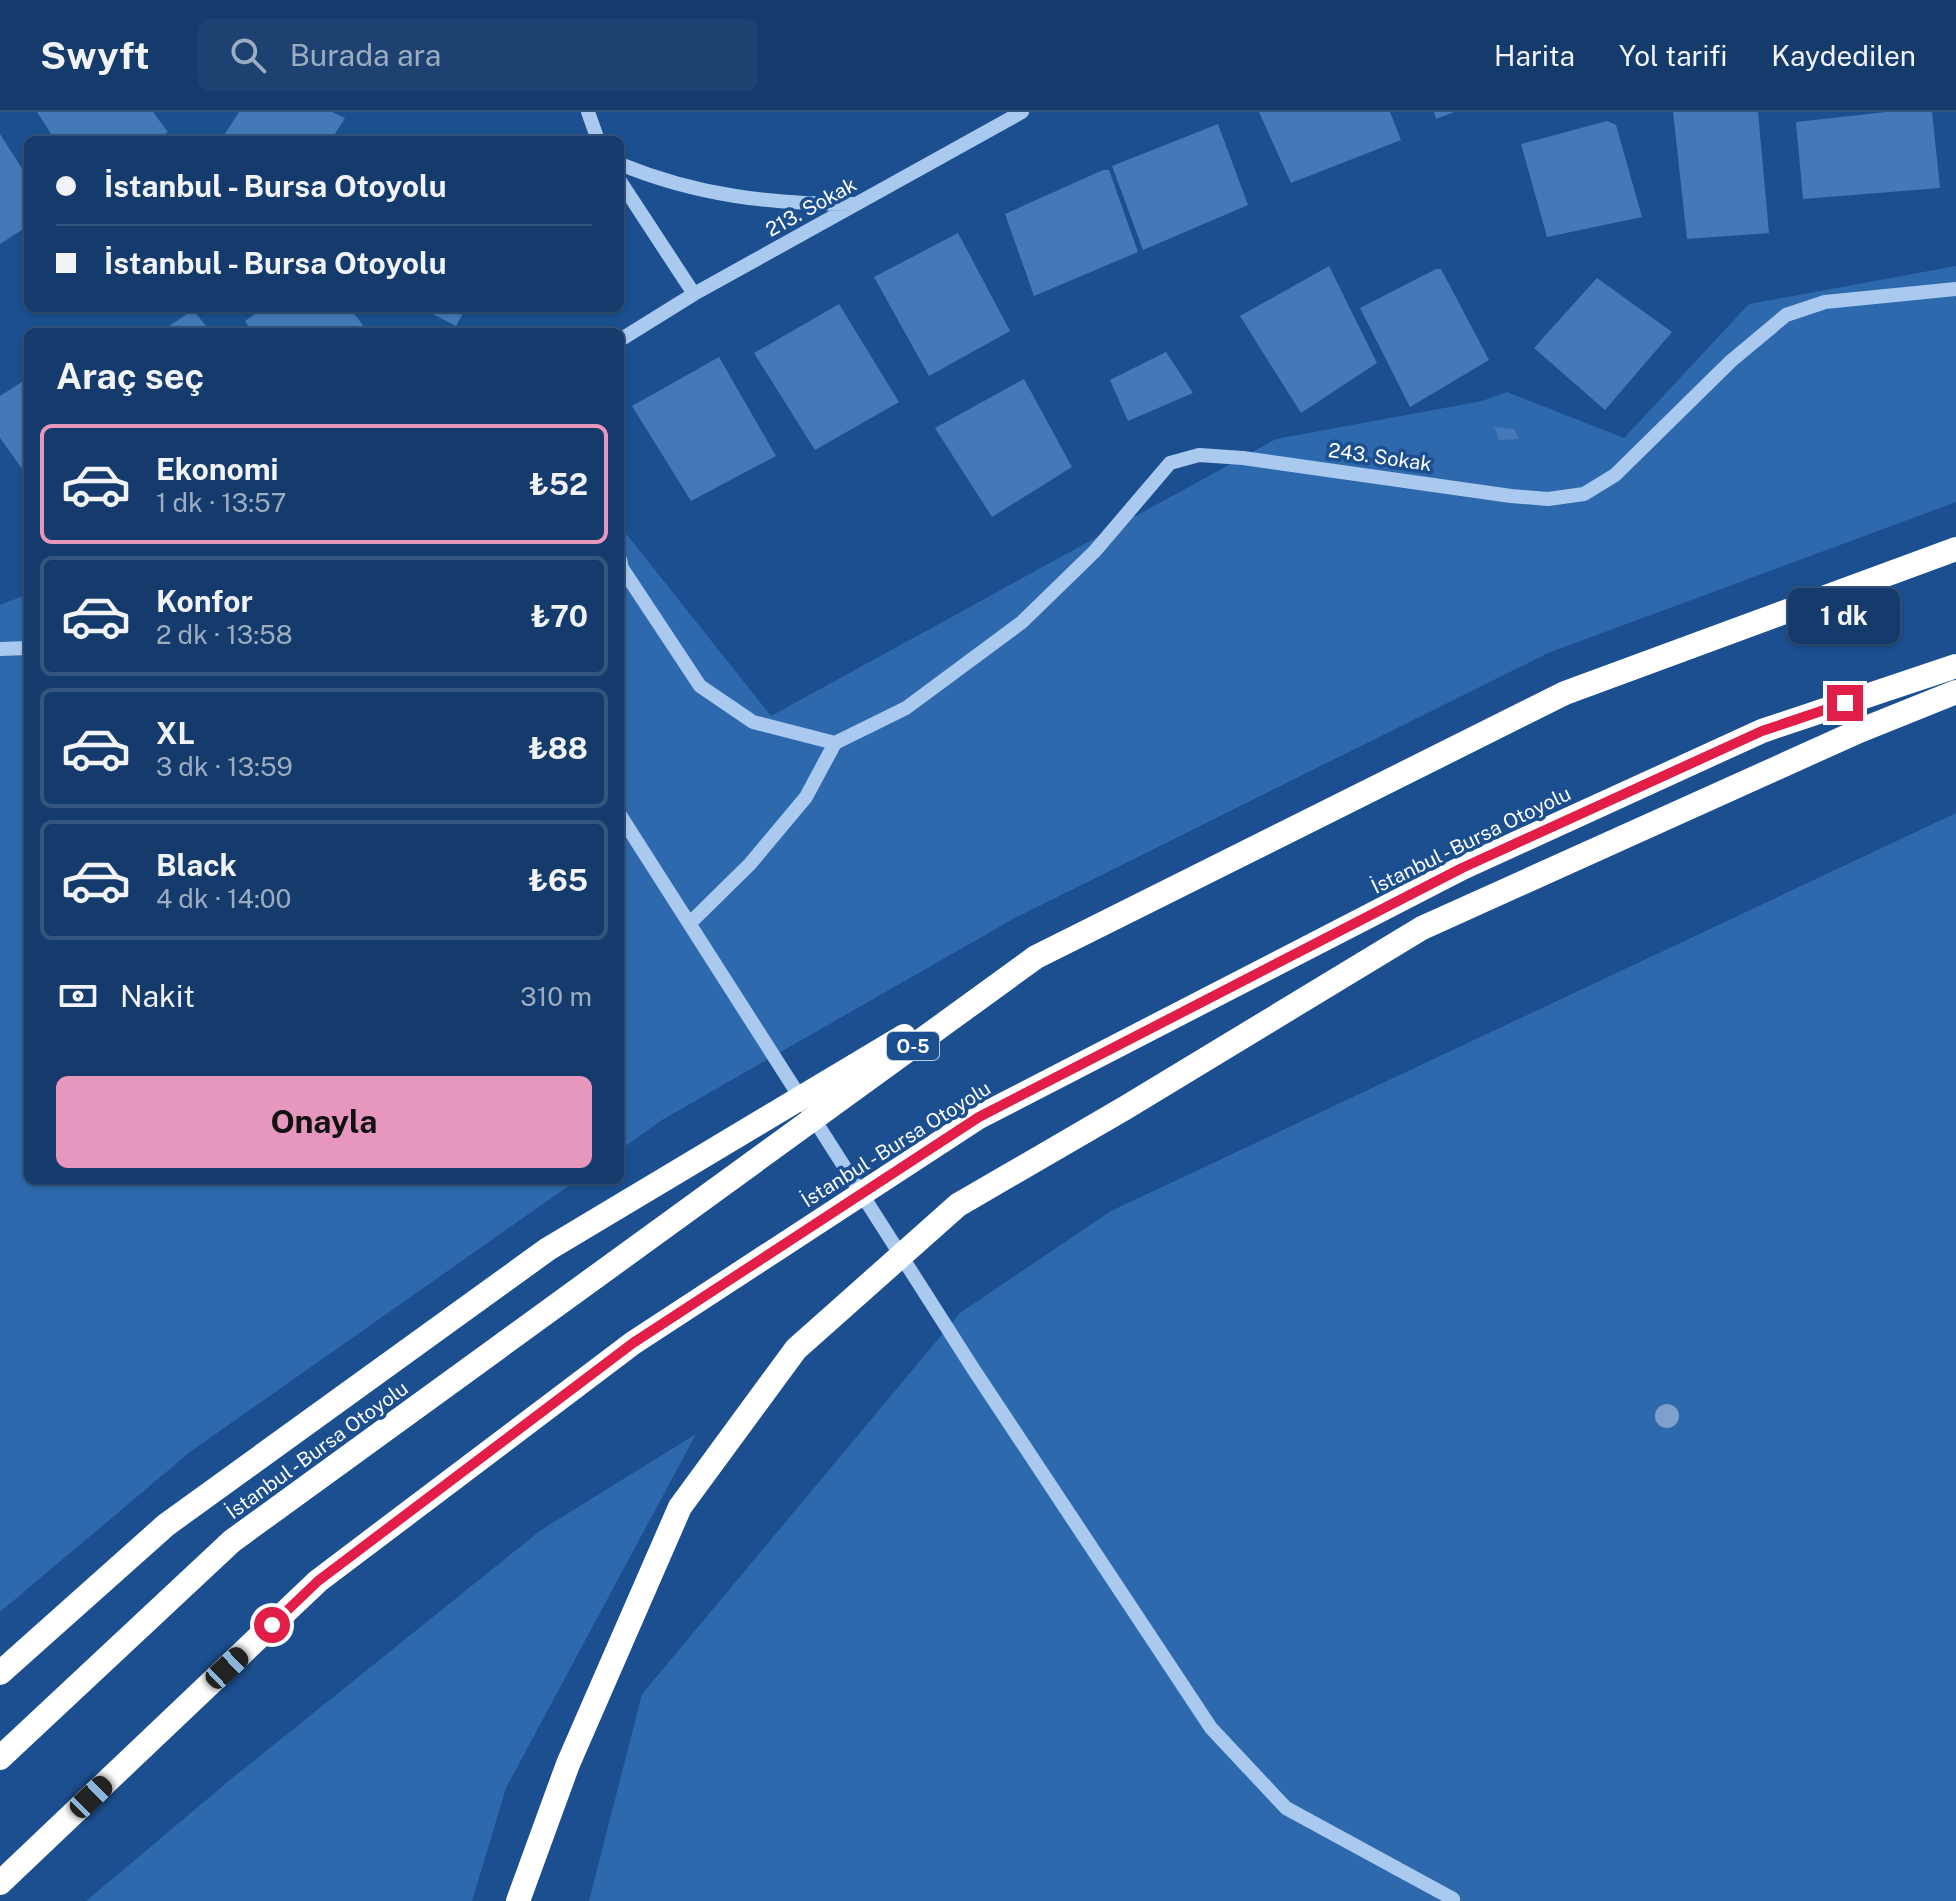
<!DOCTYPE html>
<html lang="tr">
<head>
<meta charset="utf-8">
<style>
  body { margin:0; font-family:"Public Sans",sans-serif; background:#1d4271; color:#f1f3f6; height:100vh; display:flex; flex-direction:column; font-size:30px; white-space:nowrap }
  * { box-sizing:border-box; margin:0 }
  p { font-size:26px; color:#9dadc1 }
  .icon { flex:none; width:44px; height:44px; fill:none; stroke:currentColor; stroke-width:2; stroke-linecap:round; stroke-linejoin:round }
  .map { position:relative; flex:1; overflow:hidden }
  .sheet { position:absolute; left:24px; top:216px; width:600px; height:856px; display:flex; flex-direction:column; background:#143b6b; border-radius:12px; box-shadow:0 2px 6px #0004,0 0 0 2px #33557e }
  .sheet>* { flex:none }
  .top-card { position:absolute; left:24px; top:24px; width:600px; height:176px; border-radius:12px; box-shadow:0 2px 6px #0004,0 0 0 2px #33557e; display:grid; align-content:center; height:176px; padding:0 32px; background:#143b6b }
  .end { position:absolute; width:36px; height:36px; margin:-18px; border:10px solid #e11d48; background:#fff; box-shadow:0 0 0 4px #fff }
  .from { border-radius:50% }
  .bubble { position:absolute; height:56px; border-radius:12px; background:#143b6b; box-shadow:0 2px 6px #0004,0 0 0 2px #33557e; font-size:26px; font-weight:700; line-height:56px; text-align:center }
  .car { position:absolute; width:24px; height:48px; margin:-24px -12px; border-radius:10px; box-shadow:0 0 6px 2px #0007; background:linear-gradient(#222 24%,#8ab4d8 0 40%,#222 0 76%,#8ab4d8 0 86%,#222 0) }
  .top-card b { display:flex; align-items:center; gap:28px; height:76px; font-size:30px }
  .top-card b+b { border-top:2px solid #33557e }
  .top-card i { width:20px; height:20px; background:#f1f3f6 }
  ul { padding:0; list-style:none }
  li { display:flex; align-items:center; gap:24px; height:120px; margin:0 16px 12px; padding:0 16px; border:4px solid #33557e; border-radius:12px }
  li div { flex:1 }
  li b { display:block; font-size:30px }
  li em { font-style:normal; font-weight:700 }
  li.current { border-color:#e797bd }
  li>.icon { width:72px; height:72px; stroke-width:1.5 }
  h2 { padding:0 32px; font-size:36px; line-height:96px }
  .pay { display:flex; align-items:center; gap:20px; height:88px; padding:0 32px; font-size:30px }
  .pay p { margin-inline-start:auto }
  .button { display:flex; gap:16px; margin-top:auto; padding:16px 32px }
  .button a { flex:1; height:92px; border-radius:12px; background:#e797bd; color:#111; font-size:32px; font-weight:700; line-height:92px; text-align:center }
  header { display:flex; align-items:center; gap:48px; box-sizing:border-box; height:112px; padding:0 40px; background:#143b6b; border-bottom:2px solid #33557e }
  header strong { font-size:38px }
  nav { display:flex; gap:44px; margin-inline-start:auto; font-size:28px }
  .search { width:560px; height:72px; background:#1d4271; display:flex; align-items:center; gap:20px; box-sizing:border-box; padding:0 28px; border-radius:12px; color:#9dadc1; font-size:30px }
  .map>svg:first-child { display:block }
</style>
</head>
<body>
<header>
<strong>Swyft</strong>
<div class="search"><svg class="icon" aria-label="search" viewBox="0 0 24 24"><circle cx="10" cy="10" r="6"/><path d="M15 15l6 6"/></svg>Burada ara</div>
<nav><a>Harita</a><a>Yol tarifi</a><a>Kaydedilen</a></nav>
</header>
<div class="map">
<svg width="1956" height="1789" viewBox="0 0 1956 1789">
  <rect width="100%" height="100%" fill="#1b4f8f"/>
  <path fill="#2e69ad" d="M1956,154V390L1548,541L1013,807L662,1008L620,1038V414L771,604L1276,327L1482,289L1507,280L1624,326L1749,192Z
    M28,482V1068H577L190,1340L0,1500V493Z
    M1956,701V1789H589L642,1582L960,1201L1111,1099Z
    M696,1322L506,1676L472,1789H86L230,1668L541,1418Z"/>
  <path fill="#4478b7" d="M37,0H153L168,20L155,28H55Z
    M239,0H332L345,6L331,28H221Z
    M1259,0H1390L1401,28L1291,71Z
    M1434,0H1454L1436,7Z
    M1673,0H1758L1769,121L1687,127Z
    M1886,0H1932L1940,76L1803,87L1796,10Z
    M1607,9L1616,13L1642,105L1547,125L1521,32Z
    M1218,12L1248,93L1143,138L1112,54Z
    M0,22L28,66V114L0,132Z
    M1103,58H1109L1138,140L1034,184L1005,102Z
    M958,121L1010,219L929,264L874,165Z
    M1329,154L1377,251L1301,301L1240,204Z
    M1436,157H1441L1489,248L1410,295L1360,196Z
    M1597,166L1672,220L1605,298L1534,236Z
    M839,192L899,290L815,338L754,241Z
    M264,196H350L368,220H252L245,209Z
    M421,196H466L456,214Z
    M193,198L211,220H160Z
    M1166,240L1193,281L1128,309L1110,268Z
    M719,245L776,344L691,389L632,294Z
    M28,266V365L0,326V284Z
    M1024,267L1072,355L992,405L935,316Z
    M1494,315L1514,317L1519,327L1499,328Z"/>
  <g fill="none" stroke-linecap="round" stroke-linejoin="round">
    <path stroke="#a9c9ee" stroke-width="14" d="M588,0L598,28
      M620,52C698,84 771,92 854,92
      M620,69L694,182
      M620,228L694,182L1022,0
      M620,447L622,456L700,574L753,610L835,631
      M0,537L28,536
      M835,631L906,596L1022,510L1095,439L1170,351L1199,343L1243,346L1511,384L1548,387L1584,382L1615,363L1731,249L1786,203L1825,190L1956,177
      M620,703L974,1258L1211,1616L1286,1696L1453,1787
      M690,811L750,752L806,685L835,631"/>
    <path stroke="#fff" stroke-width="24" d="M0,1561L166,1413L548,1137L904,924
      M0,1646L232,1429L1036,845L1565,581L1956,437
      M0,1771L318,1469L633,1231L979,1005L1462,756L1762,619L1956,554
      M518,1789L568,1652L680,1395L796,1237L958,1093L1125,996L1422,816L1859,619L1956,580"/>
  </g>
  <circle fill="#7ea0ca" cx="1667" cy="1304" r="12"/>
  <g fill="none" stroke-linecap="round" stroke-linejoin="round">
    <path stroke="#e11d48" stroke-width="10" d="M272,1513L318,1469L633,1231L979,1005L1462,756L1762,619L1845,591"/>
  </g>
  <g text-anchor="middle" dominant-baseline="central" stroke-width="7" stroke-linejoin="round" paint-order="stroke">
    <rect fill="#1b4f8f" stroke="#bbcadd" stroke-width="2" x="887" y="920" width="52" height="28" rx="6"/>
    <g font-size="18" font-weight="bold" fill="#fff">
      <text x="913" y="934">O-5</text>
    </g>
    <g font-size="20" fill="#fff" stroke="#1b4f8f">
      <text transform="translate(811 95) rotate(-29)">213. Sokak</text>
      <text transform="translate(1380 345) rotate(8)">243. Sokak</text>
      <text transform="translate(1471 728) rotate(-26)">İstanbul - Bursa Otoyolu</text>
      <text transform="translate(896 1032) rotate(-32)">İstanbul - Bursa Otoyolu</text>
      <text transform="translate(317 1338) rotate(-36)">İstanbul - Bursa Otoyolu</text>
    </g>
  </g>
</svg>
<i class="end from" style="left:272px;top:1513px"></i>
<i class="end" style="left:1845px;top:591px"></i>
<div class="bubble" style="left:1788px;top:476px;width:112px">1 dk</div>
<i class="car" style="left:227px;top:1556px;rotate:47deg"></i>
<i class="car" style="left:91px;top:1685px;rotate:46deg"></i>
<div class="top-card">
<b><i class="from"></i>İstanbul - Bursa Otoyolu</b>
<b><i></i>İstanbul - Bursa Otoyolu</b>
</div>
<section class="sheet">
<h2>Araç seç</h2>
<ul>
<li class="current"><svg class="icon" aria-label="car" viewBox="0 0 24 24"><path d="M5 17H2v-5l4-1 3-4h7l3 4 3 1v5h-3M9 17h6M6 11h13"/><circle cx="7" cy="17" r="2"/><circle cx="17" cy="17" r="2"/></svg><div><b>Ekonomi</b><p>1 dk · 13:57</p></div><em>₺52</em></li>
<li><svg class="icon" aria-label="car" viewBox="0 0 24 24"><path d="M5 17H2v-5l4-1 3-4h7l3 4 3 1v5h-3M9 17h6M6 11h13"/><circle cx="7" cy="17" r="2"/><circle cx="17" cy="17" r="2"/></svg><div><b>Konfor</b><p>2 dk · 13:58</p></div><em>₺70</em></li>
<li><svg class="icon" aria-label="car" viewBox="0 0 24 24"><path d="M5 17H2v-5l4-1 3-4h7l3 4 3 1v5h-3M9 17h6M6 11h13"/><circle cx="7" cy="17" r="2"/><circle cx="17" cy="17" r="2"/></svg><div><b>XL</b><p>3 dk · 13:59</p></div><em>₺88</em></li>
<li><svg class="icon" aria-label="car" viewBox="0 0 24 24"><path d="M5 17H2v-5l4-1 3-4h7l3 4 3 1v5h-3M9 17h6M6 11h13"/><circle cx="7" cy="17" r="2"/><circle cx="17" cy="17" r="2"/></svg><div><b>Black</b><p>4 dk · 14:00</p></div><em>₺65</em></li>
</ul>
<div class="pay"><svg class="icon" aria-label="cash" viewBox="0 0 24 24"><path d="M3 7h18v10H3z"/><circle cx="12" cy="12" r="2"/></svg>Nakit<p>310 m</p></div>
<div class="button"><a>Onayla</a></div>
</section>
</div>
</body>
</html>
